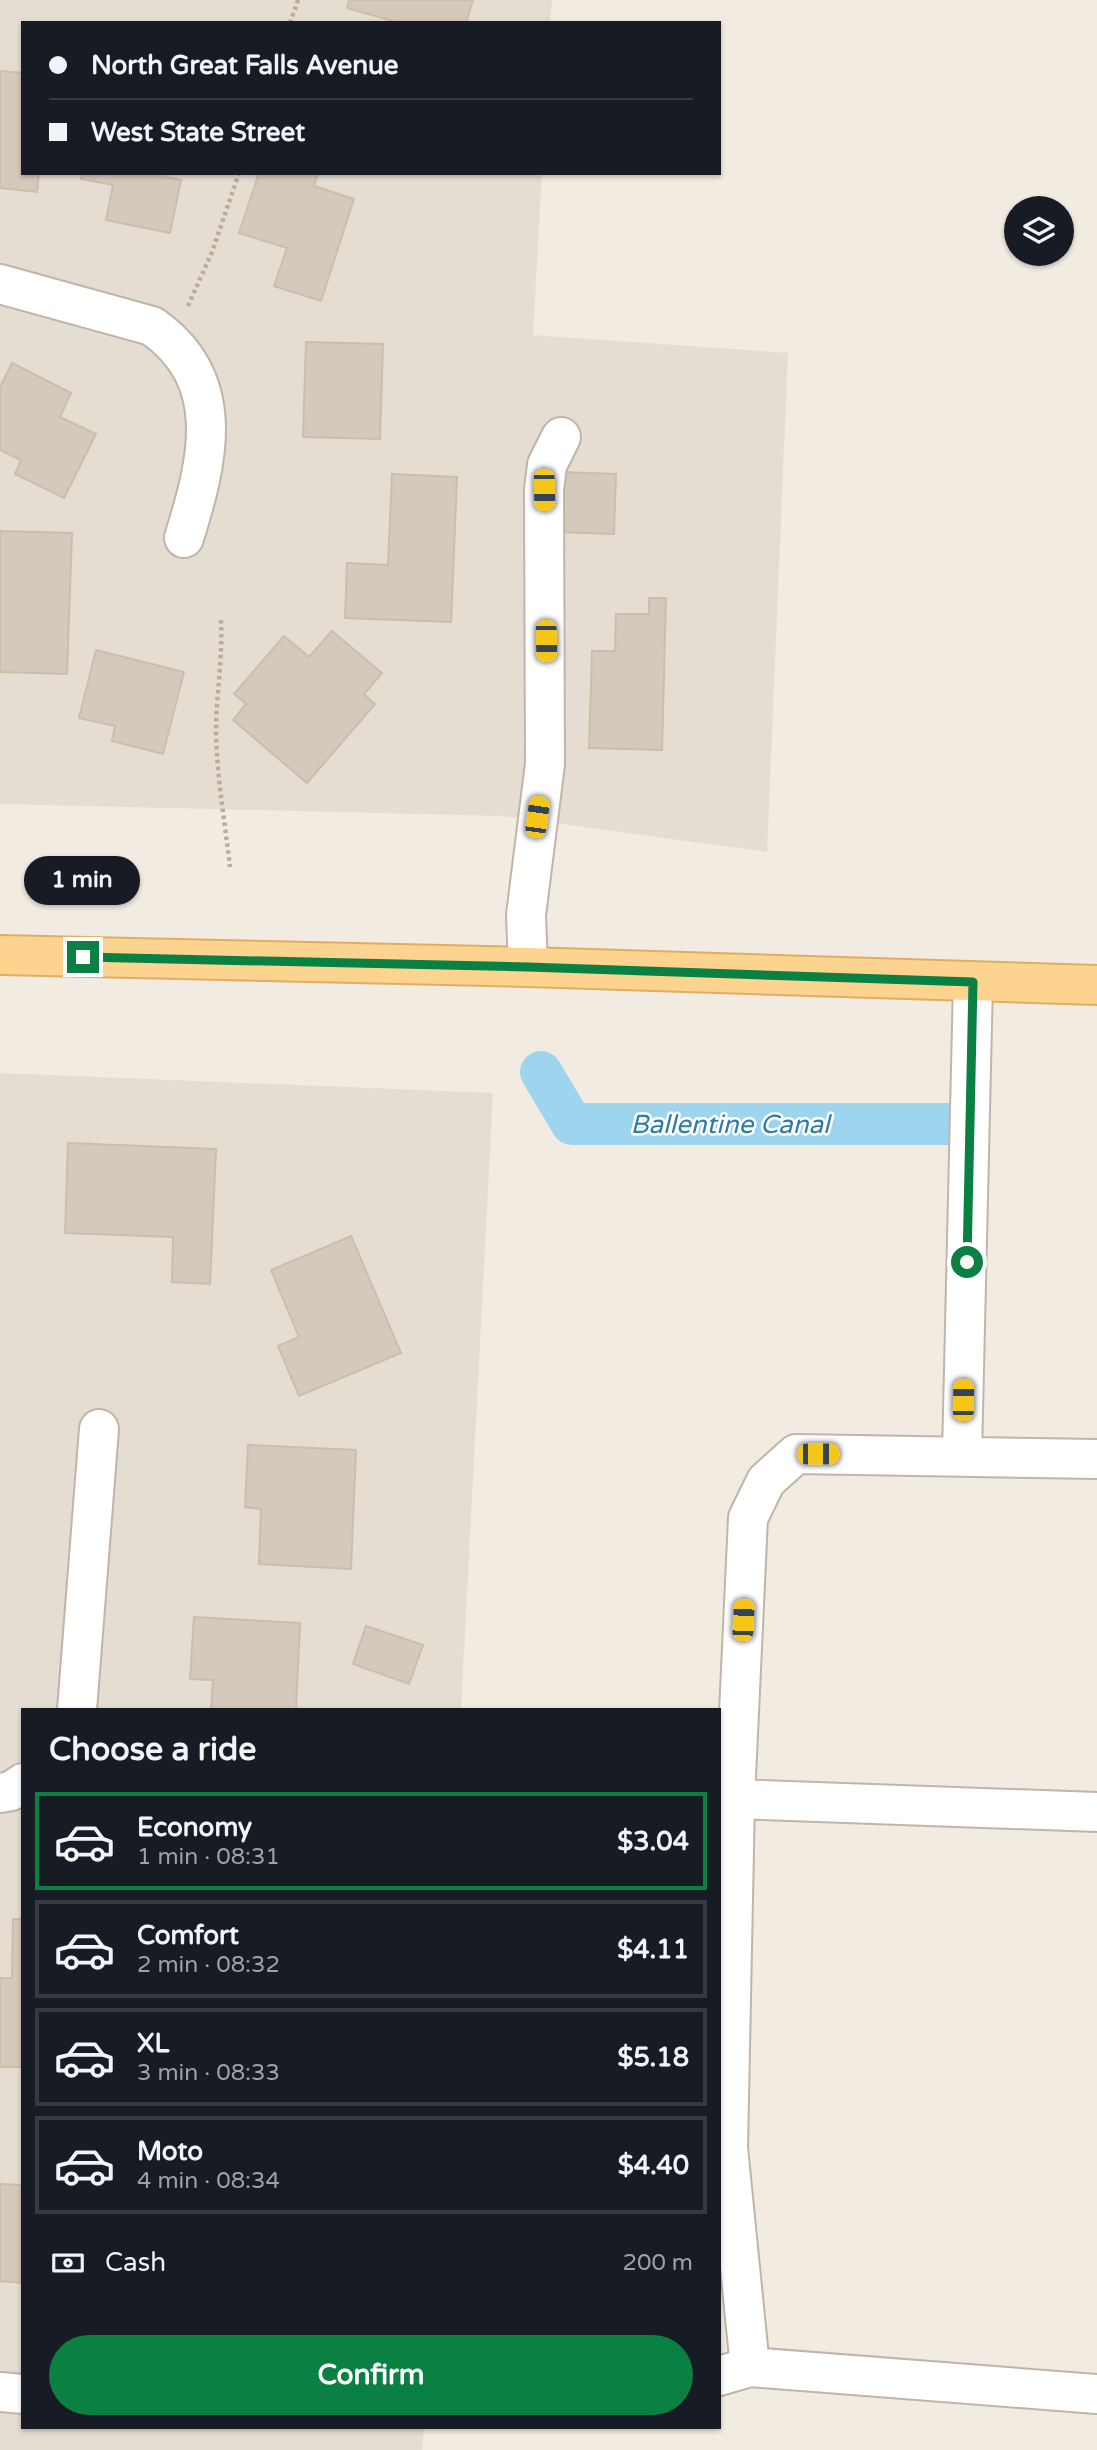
<!DOCTYPE html>
<html lang="en">
<head>
<meta charset="utf-8">
<style>
  body { margin:0; font-family:"Varela Round",sans-serif; background:#20242c; color:#f1f3f6; height:100vh; display:flex; flex-direction:column; font-size:26px; white-space:nowrap }
  * { box-sizing:border-box; margin:0 }
  p { font-size:23px; color:#9ea1a6 }
  .icon { flex:none; width:38px; height:38px; fill:none; stroke:currentColor; stroke-width:2; stroke-linecap:round; stroke-linejoin:round }
  .map { position:relative; flex:1; overflow:hidden }
  .panel { position:absolute; left:21px; top:1708px; width:700px; height:721px; display:flex; flex-direction:column; background:#171b24; border-radius:0px; box-shadow:0 2px 5px #0004 }
  .panel>* { flex:none }
  .hud { position:absolute; left:21px; top:21px; width:700px; height:154px; border-radius:0px; box-shadow:0 2px 5px #0004; display:grid; align-content:center; height:154px; padding:0 28px; background:#171b24 }
  .fabs { position:absolute; left:1004px; top:196px; display:grid; gap:14px }
  .fabs a { display:grid; place-items:center; width:70px; height:70px; border-radius:50%; background:#171b24; box-shadow:0 2px 5px #0004; font-size:35px }
  .end { position:absolute; width:32px; height:32px; margin:-16px; border:9px solid #0b8043; background:#fff; box-shadow:0 0 0 4px #fff }
  .from { border-radius:50% }
  .bubble { position:absolute; height:49px; border-radius:24px; background:#171b24; box-shadow:0 2px 5px #0004; font-size:23px; font-weight:800; line-height:49px; text-align:center }
  .car { position:absolute; width:21px; height:42px; margin:-21px -10px; border-radius:9px; box-shadow:0 0 5px 2px #0007; background:linear-gradient(#f5c518 24%,#345 0 40%,#f5c518 0 76%,#345 0 86%,#f5c518 0) }
  .hud b { display:flex; align-items:center; gap:24px; height:66px; font-size:26px }
  .hud b+b { border-top:2px solid #363941 }
  .hud i { width:18px; height:18px; background:#f1f3f6 }
  ul { padding:0; list-style:none }
  li { display:flex; align-items:center; gap:21px; height:98px; margin:0 14px 10px; padding:0 14px; border:4px solid #363941; border-radius:0px }
  li div { flex:1 }
  li b { display:block; font-size:26px }
  li em { font-style:normal; font-weight:800 }
  li.on { border-color:#0b8043 }
  li>.icon { width:63px; height:63px; stroke-width:1.5 }
  h2 { padding:0 28px; font-size:32px; line-height:84px }
  .pay { display:flex; align-items:center; gap:18px; height:77px; padding:0 28px; font-size:26px }
  .pay p { margin-inline-start:auto }
  .primary-button { display:flex; gap:14px; margin-top:auto; padding:14px 28px }
  .primary-button a { flex:1; height:80px; border-radius:42px; background:#0b8043; color:#fff; font-size:28px; font-weight:800; line-height:80px; text-align:center }
  .map>svg:first-child { display:block }
</style>
</head>
<body>
<div class="map">
<svg width="1097" height="2450" viewBox="0 0 1097 2450">
  <rect width="100%" height="100%" fill="#f1ebe2"/>
  <path fill="#e5ddd1" d="M0,0H552L550,23H23V173H542L533,335L788,353L767,852L503,816L0,804Z
    M0,1073L493,1093L461,1710H23V2427H424L422,2450H0Z"/>
  <g fill="none" stroke-linecap="round" stroke-linejoin="round">
    <path stroke="#9ed5ee" stroke-width="42" d="M541,1072L572,1124H948"/>
  </g>
  <path fill="#d5c9bb" stroke="#cdbdac" stroke-width="2" d="M349,0H473L466,23H400L347,8Z
    M0,71L23,73V173H39L37,192L0,188Z
    M82,173H165L164,177L181,180L170,233L106,220L113,185L81,179Z
    M259,173H318L314,186L354,199L321,301L274,286L287,248L239,233Z
    M306,342L383,344L380,439L303,437Z
    M12,363L71,393L60,417L96,434L64,498L15,474L21,460L0,450V387Z
    M559,472L616,474L614,534L557,532Z
    M392,474L457,477L451,622L345,618L347,563L388,565Z
    M0,531L72,533L67,674L0,672Z
    M649,598H666L662,750L589,748L592,651H615L616,614H649Z
    M332,631L382,673L364,694L375,704L307,783L233,720L246,704L234,694L284,636L309,657Z
    M96,650L184,672L163,754L112,741L115,726L79,718Z
    M68,1143L216,1149L210,1284L172,1282L173,1237L65,1233Z
    M351,1236L401,1353L299,1396L278,1346L299,1337L271,1270Z
    M248,1445L356,1450L351,1569L259,1564L261,1509L245,1507Z
    M194,1617L300,1623L296,1710H211L213,1680L190,1679Z
    M366,1626L423,1645L409,1684L353,1664Z
    M13,1919H23V2067H0V1978H12Z
    M0,2184L23,2185V2283L0,2281Z"/>
  <g fill="none" stroke-linecap="round" stroke-linejoin="round">
    <g stroke="#bfb5a8" stroke-width="42">
      <path id="minor" d="M0,284L152,326C229,380 208,461 184,538
        M528,967L526,915L545,764L544,490L547,465L561,437
        M962,1455L973,982
        M77,1710L99,1429
        M0,1793L11,1791L23,1783
        M735,1799L1097,1812
        M750,2367L728,2148L735,1799L748,1518L766,1481L796,1454L1097,1459
        M719,2376L750,2367L1097,2394
        M0,2392L23,2394"/>
    </g>
    <g stroke="#e1ae60" stroke-width="42">
      <path id="major" d="M0,955L528,967L1097,985"/>
    </g>
    <path stroke="#beac97" stroke-width="4.5" stroke-dasharray="3.5 3.5" stroke-linecap="butt" d="M290,23L298,0
      M188,306L212,252L239,173
      M221,620C223,658 216,695 216,733C217,778 225,823 230,867"/>
    <use href="#minor" stroke="#fff" stroke-width="38"/>
    <use href="#major" stroke="#fdd390" stroke-width="38"/>
  </g>
  <g fill="none" stroke-linecap="round" stroke-linejoin="round">
    <path stroke="#0b8043" stroke-width="9" d="M83,957L528,967L973,982L967,1262"/>
  </g>
  <g text-anchor="middle" dominant-baseline="central" stroke-width="5" stroke-linejoin="round" paint-order="stroke">
    <g font-size="26" font-style="italic" fill="#2e7da4" stroke="#fff">
      <text x="730" y="1124">Ballentine Canal</text>
    </g>
  </g>
</svg>
<div class="fabs">
<a><svg class="icon" aria-label="layers" viewBox="0 0 24 24"><path d="M12 4l9 5-9 5-9-5zM3 14l9 5 9-5"/></svg></a>
</div>
<i class="end from" style="left:967px;top:1262px"></i>
<i class="end" style="left:83px;top:957px"></i>
<div class="bubble" style="left:24px;top:856px;width:116px">1 min</div>
<i class="car" style="left:544px;top:490px;rotate:179deg"></i>
<i class="car" style="left:546px;top:641px;rotate:179deg"></i>
<i class="car" style="left:537px;top:817px;rotate:8deg"></i>
<i class="car" style="left:963px;top:1400px;rotate:1deg"></i>
<i class="car" style="left:818px;top:1454px;rotate:90deg"></i>
<i class="car" style="left:743px;top:1620px;rotate:3deg"></i>
<div class="hud">
<b><i class="from"></i>North Great Falls Avenue</b>
<b><i></i>West State Street</b>
</div>
<section class="panel">
<h2>Choose a ride</h2>
<ul>
<li class="on"><svg class="icon" aria-label="car" viewBox="0 0 24 24"><path d="M5 17H2v-5l4-1 3-4h7l3 4 3 1v5h-3M9 17h6M6 11h13"/><circle cx="7" cy="17" r="2"/><circle cx="17" cy="17" r="2"/></svg><div><b>Economy</b><p>1 min · 08:31</p></div><em>$3.04</em></li>
<li><svg class="icon" aria-label="car" viewBox="0 0 24 24"><path d="M5 17H2v-5l4-1 3-4h7l3 4 3 1v5h-3M9 17h6M6 11h13"/><circle cx="7" cy="17" r="2"/><circle cx="17" cy="17" r="2"/></svg><div><b>Comfort</b><p>2 min · 08:32</p></div><em>$4.11</em></li>
<li><svg class="icon" aria-label="car" viewBox="0 0 24 24"><path d="M5 17H2v-5l4-1 3-4h7l3 4 3 1v5h-3M9 17h6M6 11h13"/><circle cx="7" cy="17" r="2"/><circle cx="17" cy="17" r="2"/></svg><div><b>XL</b><p>3 min · 08:33</p></div><em>$5.18</em></li>
<li><svg class="icon" aria-label="car" viewBox="0 0 24 24"><path d="M5 17H2v-5l4-1 3-4h7l3 4 3 1v5h-3M9 17h6M6 11h13"/><circle cx="7" cy="17" r="2"/><circle cx="17" cy="17" r="2"/></svg><div><b>Moto</b><p>4 min · 08:34</p></div><em>$4.40</em></li>
</ul>
<div class="pay"><svg class="icon" aria-label="cash" viewBox="0 0 24 24"><path d="M3 7h18v10H3z"/><circle cx="12" cy="12" r="2"/></svg>Cash<p>200 m</p></div>
<div class="primary-button"><a>Confirm</a></div>
</section>
</div>
</body>
</html>
